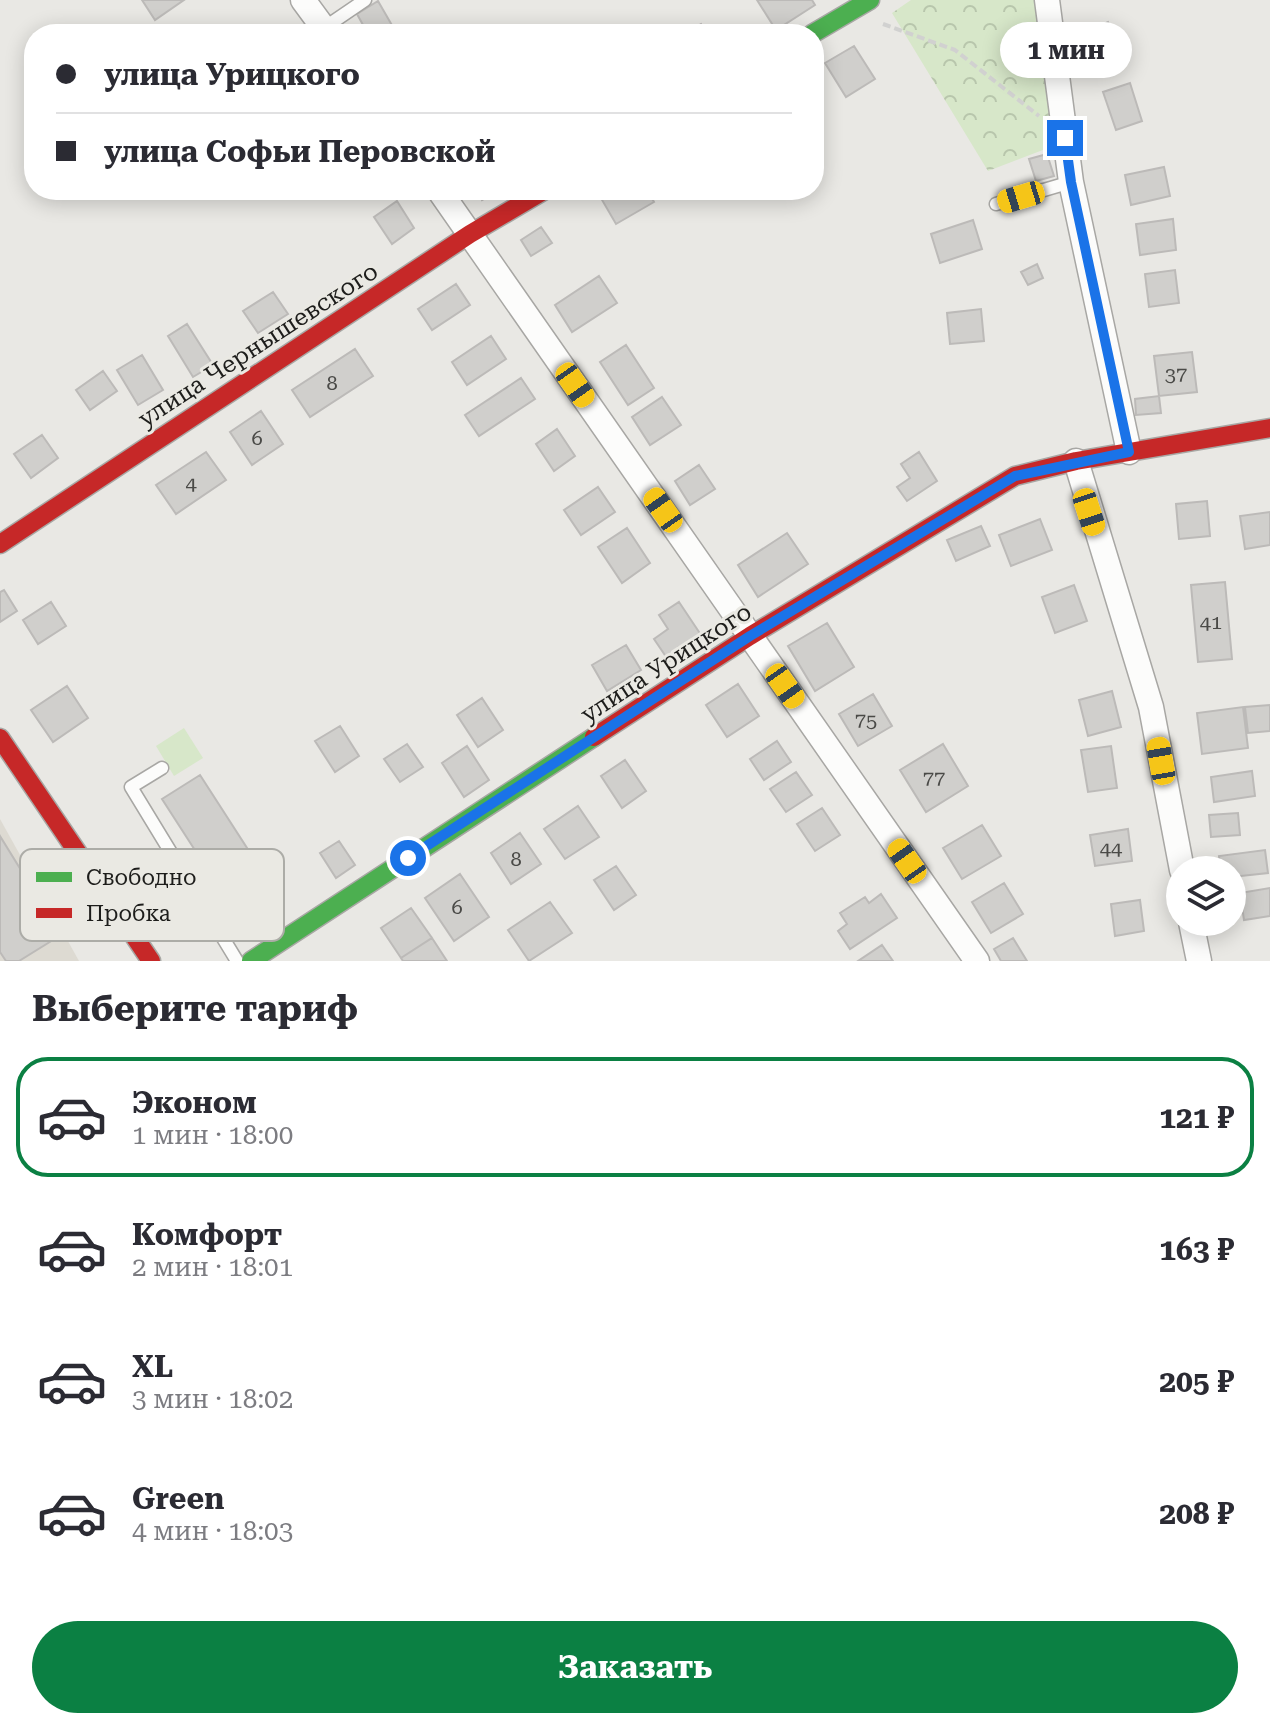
<!DOCTYPE html>
<html lang="ru">
<head>
<meta charset="utf-8">
<style>
  body { margin:0; font-family:"Roboto Serif",serif; background:#f2f2f3; color:#2b2b33; height:100vh; display:flex; flex-direction:column; font-size:30px; white-space:nowrap }
  * { box-sizing:border-box; margin:0 }
  p { font-size:26px; color:#7c7c81 }
  .icon { flex:none; width:44px; height:44px; fill:none; stroke:currentColor; stroke-width:2; stroke-linecap:round; stroke-linejoin:round }
  .map { position:relative; height:961px; overflow:hidden }
  .drawer { display:flex; flex-direction:column; background:#fff; flex:1 }
  .drawer>* { flex:none }
  .guide { position:absolute; left:24px; top:24px; width:800px; height:176px; border-radius:32px; box-shadow:0 4px 20px #0003; display:grid; align-content:center; height:176px; padding:0 32px; background:#fff }
  .buttons { position:absolute; left:1166px; top:856px; display:grid; gap:16px }
  .buttons a { display:grid; place-items:center; width:80px; height:80px; border-radius:50%; background:#fff; box-shadow:0 4px 20px #0003; font-size:40px }
  .end { position:absolute; width:36px; height:36px; margin:-18px; border:10px solid #1a73e8; background:#fff; box-shadow:0 0 0 4px #fff }
  .from { border-radius:50% }
  .bubble { position:absolute; height:56px; border-radius:28px; background:#fff; box-shadow:0 4px 20px #0003; font-size:26px; font-weight:700; line-height:56px; text-align:center }
  .car { position:absolute; width:24px; height:48px; margin:-24px -12px; border-radius:10px; box-shadow:0 0 6px 2px #0007; background:linear-gradient(#f5c518 24%,#345 0 40%,#f5c518 0 76%,#345 0 86%,#f5c518 0) }
  .guide b { display:flex; align-items:center; gap:28px; height:76px; font-size:30px }
  .guide b+b { border-top:2px solid #e1e1e2 }
  .guide i { width:20px; height:20px; background:#2b2b33 }
  ul { padding:0; list-style:none }
  li { display:flex; align-items:center; gap:24px; height:120px; margin:0 16px 12px; padding:0 16px; border:4px solid transparent; border-radius:32px }
  li div { flex:1 }
  li b { display:block; font-size:30px }
  li em { font-style:normal; font-weight:700 }
  li.current { border-color:#0b8043 }
  li>.icon { width:72px; height:72px; stroke-width:1.5 }
  h2 { padding:0 32px; font-size:36px; line-height:96px }
  .primary-button { display:flex; gap:16px; margin-top:auto; padding:16px 32px }
  .primary-button a { flex:1; height:92px; border-radius:48px; background:#0b8043; color:#fff; font-size:32px; font-weight:700; line-height:92px; text-align:center }
  .map>svg:first-child { display:block }
</style>
</head>
<body>
<div class="map">
<svg width="1270" height="961" viewBox="0 0 1270 961">
  <defs>
    <pattern id="forest-crowns" width="20" height="18" patternUnits="userSpaceOnUse" patternTransform="scale(2)"><rect width="20" height="18" fill="#d7e7c9"/><path d="M2 6a3 3 0 1 1 6 0M12 15a3 3 0 1 1 6 0" fill="none" stroke="#b8c6ac"/></pattern>
  </defs>
  <rect width="100%" height="100%" fill="#e9e8e4"/>
  <path fill="#dddad2" d="M0,819L79,961H0Z"/>
  <path fill="url(#forest-crowns)" d="M911,0H1036L1056,145L988,171L892,13Z"/>
  <path fill="#d7e7c9" d="M184,728L203,758L174,776L156,746Z"/>
  <path fill="#d0cfcc" stroke="#bcbab8" stroke-width="2" d="M142,0H184L155,20Z
    M757,0H812L815,5L776,30Z
    M378,1L397,34H368L357,14Z
    M1108,22L1120,50L1088,64L1076,36Z
    M701,24L707,34H683Z
    M854,46L875,79L846,97L825,63Z
    M1130,83L1142,121L1116,130L1103,92Z
    M1047,154L1054,176L1036,181L1029,159Z
    M1164,167L1170,196L1131,205L1125,175Z
    M477,190H499L482,200Z
    M604,190H647L654,202L616,224L598,193Z
    M397,201L414,228L392,244L374,217Z
    M1173,219L1176,250L1140,255L1136,224Z
    M973,220L982,249L940,263L931,234Z
    M541,227L552,243L531,256L521,240Z
    M1037,264L1043,278L1028,285L1021,272Z
    M1175,270L1179,303L1149,307L1145,274Z
    M599,276L617,303L572,332L555,305Z
    M456,284L470,305L432,330L418,309Z
    M273,292L288,314L258,333L243,311Z
    M981,309L984,341L950,344L947,313Z
    M187,324L213,365L193,377L168,336Z
    M491,336L506,359L467,385L452,362Z
    M626,345L654,388L628,405L600,362Z
    M355,349L373,376L310,417L292,390Z
    M1192,352L1197,392L1159,396L1154,356Z
    M142,355L163,390L138,405L117,370Z
    M103,371L117,391L90,410L76,390Z
    M521,378L535,399L479,436L465,415Z
    M1159,396L1161,413L1136,415L1135,399Z
    M662,397L681,425L650,445L632,417Z
    M261,411L283,444L252,465L230,432Z
    M557,429L575,456L554,471L536,444Z
    M42,435L58,458L31,478L14,454Z
    M206,452L226,480L176,514L156,485Z
    M919,452L937,481L907,501L897,487L910,478L901,464Z
    M699,465L715,489L690,505L675,481Z
    M598,487L615,512L581,535L564,510Z
    M1207,501L1210,536L1179,539L1176,504Z
    M1270,512V545L1245,549L1240,516Z
    M1040,519L1052,550L1011,566L999,535Z
    M981,526L990,546L956,561L947,540Z
    M627,528L650,563L622,583L598,547Z
    M787,533L808,564L758,597L738,565Z
    M1225,582L1232,659L1198,662L1191,585Z
    M1074,585L1087,621L1055,633L1042,597Z
    M4,590L17,611L0,622V592Z
    M51,602L66,626L38,644L23,620Z
    M679,602L703,638L669,661L654,639L668,629L659,615Z
    M827,623L854,667L815,691L788,646Z
    M626,645L641,670L607,691L592,665Z
    M738,684L759,716L727,737L706,705Z
    M67,686L88,718L53,742L31,710Z
    M1112,691L1121,727L1088,736L1079,700Z
    M873,694L892,726L858,746L839,714Z
    M482,698L503,730L478,747L457,715Z
    M1270,705V731L1248,733L1245,707Z
    M1243,707L1248,748L1202,754L1197,713Z
    M340,726L359,756L335,772L315,741Z
    M777,741L791,762L764,780L750,759Z
    M407,744L423,767L400,782L384,759Z
    M943,744L968,786L926,812L900,770Z
    M467,746L489,780L464,797L442,763Z
    M1111,746L1117,788L1088,792L1081,750Z
    M625,760L646,791L622,808L601,776Z
    M1252,771L1255,796L1214,802L1211,777Z
    M796,772L812,795L786,812L770,789Z
    M200,775L276,893L238,917L162,799Z
    M578,806L599,837L565,859L544,829Z
    M822,808L840,835L815,851L797,824Z
    M1238,813L1240,835L1211,837L1209,815Z
    M982,825L1001,856L962,879L943,848Z
    M1128,829L1132,861L1095,866L1090,835Z
    M520,833L541,864L511,884L491,853Z
    M0,836L61,935L19,961H6L0,952Z
    M339,841L355,865L336,878L320,853Z
    M1265,850L1268,873L1232,877V870H1221L1219,856Z
    M616,866L636,895L614,910L594,880Z
    M460,874L489,917L454,941L425,898Z
    M1004,883L1023,914L991,933L972,902Z
    M1270,888V916L1244,920L1240,893Z
    M881,894L897,918L850,949L838,931L847,924L840,913L865,897L869,903Z
    M1140,900L1144,931L1115,936L1111,904Z
    M550,902L572,933L529,961L508,930Z
    M411,908L432,938L401,958L381,928Z
    M432,938L447,961H403L401,958Z
    M1013,938L1027,961H1001L994,949Z
    M882,945L893,961H858Z"/>
  <g fill="none" stroke-linecap="round" stroke-linejoin="round">
    <g stroke="#a8a7a4" stroke-width="15">
      <path id="lane" d="M324,28L365,0
        M996,204L1071,182
        M162,768L131,787L237,961"/>
    </g>
    <g stroke="#a8a7a4" stroke-width="27">
      <path id="street" d="M303,0L328,34
        M1047,0L1071,182L1129,452
        M439,190L977,961
        M1076,461L1151,707L1182,870
        M1191,922L1199,961"/>
    </g>
    <g stroke="#a8a7a4" stroke-width="21">
      <path id="fast" d="M812,34L870,0
        M251,961L594,737"/>
    </g>
    <g stroke="#a8a7a4" stroke-width="21">
      <path id="jam" d="M0,544L470,234L545,190
        M594,737L750,636L1015,476L1076,461L1270,428
        M0,738L151,961"/>
    </g>
    <path stroke="#d1d1d0" stroke-width="4" stroke-dasharray="8 4" stroke-linecap="butt" d="M883,24L955,50L1039,116"/>
    <use href="#lane" stroke="#fcfcfb" stroke-width="12"/>
    <use href="#street" stroke="#fcfcfb" stroke-width="24"/>
    <use href="#fast" stroke="#4caf50" stroke-width="18"/>
    <use href="#jam" stroke="#c62828" stroke-width="18"/>
  </g>
  <g fill="none" stroke-linecap="round" stroke-linejoin="round">
    <path stroke="#1a73e8" stroke-width="10" d="M408,858L750,636L1015,476L1129,452L1071,182L1065,138"/>
  </g>
  <g text-anchor="middle" dominant-baseline="central" stroke-width="6" stroke-linejoin="round" paint-order="stroke">
    <g font-size="20" fill="#4a4a47">
      <text x="1176" y="374">37</text>
      <text x="332" y="383">8</text>
      <text x="257" y="438">6</text>
      <text x="191" y="483">4</text>
      <text x="1211" y="622">41</text>
      <text x="866" y="720">75</text>
      <text x="934" y="778">77</text>
      <text x="1111" y="848">44</text>
      <text x="516" y="859">8</text>
      <text x="457" y="907">6</text>
    </g>
    <g font-size="24" fill="#1d1d1b" stroke="#eae9e3">
      <text transform="translate(258 345) rotate(-33)">улица Чернышевского</text>
      <text transform="translate(666 663) rotate(-33)">улица Урицкого</text>
    </g>
  </g>
  <rect x="20" y="849" width="264" height="92" rx="12" fill="#eae9e3" stroke="#acaca7" stroke-width="2"/>
  <rect x="36" y="872" width="36" height="10" fill="#4caf50"/>
  <rect x="36" y="908" width="36" height="10" fill="#c62828"/>
  <g font-size="22" fill="#1d1d1b">
    <text x="86" y="885">Свободно</text>
    <text x="86" y="921">Пробка</text>
  </g>
</svg>
<div class="buttons">
<a><svg class="icon" aria-label="layers" viewBox="0 0 24 24"><path d="M12 4l9 5-9 5-9-5zM3 14l9 5 9-5"/></svg></a>
</div>
<i class="end from" style="left:408px;top:858px"></i>
<i class="end" style="left:1065px;top:138px"></i>
<div class="bubble" style="left:1000px;top:22px;width:132px">1 мин</div>
<i class="car" style="left:1021px;top:197px;rotate:253deg"></i>
<i class="car" style="left:575px;top:385px;rotate:145deg"></i>
<i class="car" style="left:663px;top:510px;rotate:325deg"></i>
<i class="car" style="left:1089px;top:512px;rotate:162deg"></i>
<i class="car" style="left:785px;top:686px;rotate:145deg"></i>
<i class="car" style="left:1161px;top:761px;rotate:350deg"></i>
<i class="car" style="left:907px;top:861px;rotate:325deg"></i>
<div class="guide">
<b><i class="from"></i>улица Урицкого</b>
<b><i></i>улица Софьи Перовской</b>
</div>
</div>
<section class="drawer">
<h2>Выберите тариф</h2>
<ul>
<li class="current"><svg class="icon" aria-label="car" viewBox="0 0 24 24"><path d="M5 17H2v-5l4-1 3-4h7l3 4 3 1v5h-3M9 17h6M6 11h13"/><circle cx="7" cy="17" r="2"/><circle cx="17" cy="17" r="2"/></svg><div><b>Эконом</b><p>1 мин · 18:00</p></div><em>121 ₽</em></li>
<li><svg class="icon" aria-label="car" viewBox="0 0 24 24"><path d="M5 17H2v-5l4-1 3-4h7l3 4 3 1v5h-3M9 17h6M6 11h13"/><circle cx="7" cy="17" r="2"/><circle cx="17" cy="17" r="2"/></svg><div><b>Комфорт</b><p>2 мин · 18:01</p></div><em>163 ₽</em></li>
<li><svg class="icon" aria-label="car" viewBox="0 0 24 24"><path d="M5 17H2v-5l4-1 3-4h7l3 4 3 1v5h-3M9 17h6M6 11h13"/><circle cx="7" cy="17" r="2"/><circle cx="17" cy="17" r="2"/></svg><div><b>XL</b><p>3 мин · 18:02</p></div><em>205 ₽</em></li>
<li><svg class="icon" aria-label="car" viewBox="0 0 24 24"><path d="M5 17H2v-5l4-1 3-4h7l3 4 3 1v5h-3M9 17h6M6 11h13"/><circle cx="7" cy="17" r="2"/><circle cx="17" cy="17" r="2"/></svg><div><b>Green</b><p>4 мин · 18:03</p></div><em>208 ₽</em></li>
</ul>
<div class="primary-button"><a>Заказать</a></div>
</section>
</body>
</html>
